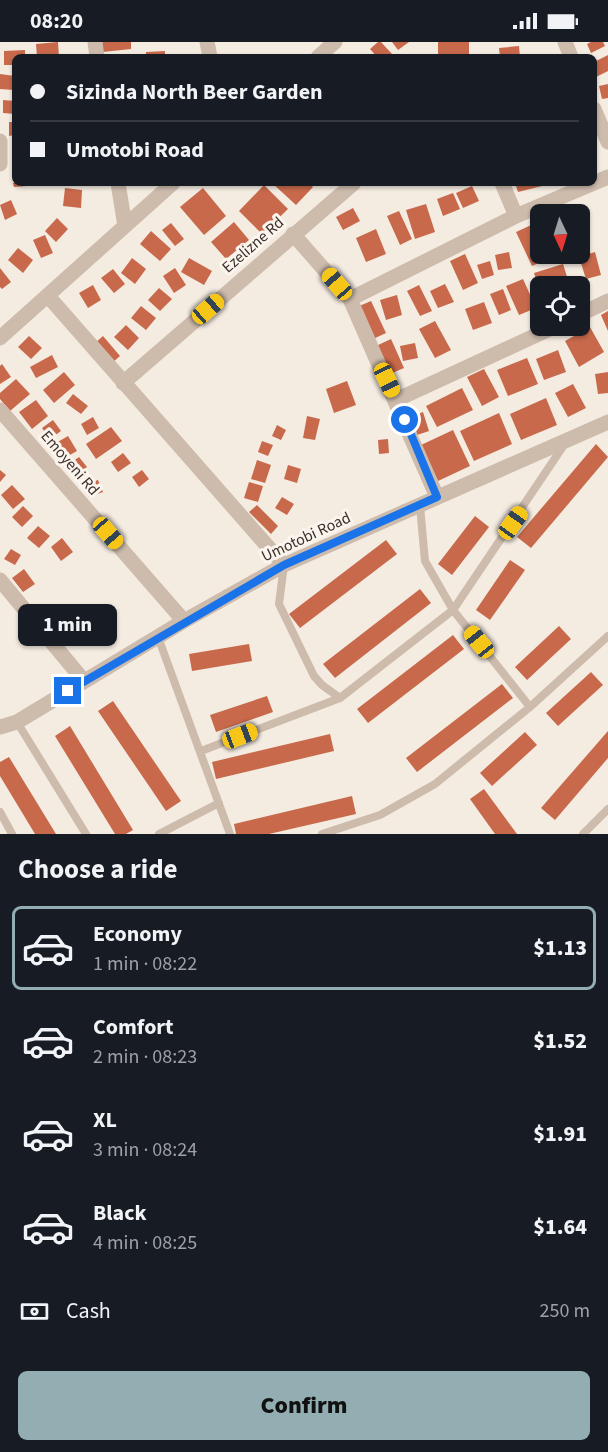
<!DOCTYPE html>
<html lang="en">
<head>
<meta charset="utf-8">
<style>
  body { margin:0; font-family:"Source Sans 3",sans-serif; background:#20242c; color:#f1f3f6; height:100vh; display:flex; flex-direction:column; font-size:22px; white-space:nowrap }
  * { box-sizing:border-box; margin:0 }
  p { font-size:20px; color:#9ea1a6 }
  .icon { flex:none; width:33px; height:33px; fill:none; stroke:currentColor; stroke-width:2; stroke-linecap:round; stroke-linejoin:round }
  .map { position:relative; height:792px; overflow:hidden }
  .side { display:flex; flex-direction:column; background:#171b24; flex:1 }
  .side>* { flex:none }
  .hud { position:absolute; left:12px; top:12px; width:585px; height:132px; border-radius:9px; box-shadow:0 2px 4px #0004; display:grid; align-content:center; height:132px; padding:0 18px; background:#171b24 }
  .needle { width:39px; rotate:176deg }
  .fabs { position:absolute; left:530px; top:162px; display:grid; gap:12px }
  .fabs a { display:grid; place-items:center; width:60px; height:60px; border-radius:9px; background:#171b24; box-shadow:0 2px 4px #0004; font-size:30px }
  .end { position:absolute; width:27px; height:27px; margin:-14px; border:8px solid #1a73e8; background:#fff; box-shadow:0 0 0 3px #fff }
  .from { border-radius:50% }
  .bubble { position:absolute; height:42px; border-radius:9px; background:#171b24; box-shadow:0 2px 4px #0004; font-size:20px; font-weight:800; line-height:42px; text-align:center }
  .car { position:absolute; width:18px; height:36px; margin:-18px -9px; border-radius:8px; box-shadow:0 0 4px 2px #0007; background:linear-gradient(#f5c518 24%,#345 0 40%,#f5c518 0 76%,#345 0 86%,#f5c518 0) }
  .hud b { display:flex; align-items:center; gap:21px; height:57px; font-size:22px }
  .hud b+b { border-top:2px solid #363941 }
  .hud i { width:15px; height:15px; background:#f1f3f6 }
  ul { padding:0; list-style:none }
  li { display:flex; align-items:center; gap:18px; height:84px; margin:0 12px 9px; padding:0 6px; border:3px solid transparent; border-radius:9px }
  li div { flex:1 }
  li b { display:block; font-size:22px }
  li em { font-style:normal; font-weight:800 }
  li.selected { border-color:#92aeb2 }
  li>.icon { width:54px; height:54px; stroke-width:1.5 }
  h2 { padding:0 18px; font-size:27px; line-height:72px }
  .pay { display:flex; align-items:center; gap:15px; height:66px; padding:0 18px; font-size:22px }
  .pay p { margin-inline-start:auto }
  .cta { display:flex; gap:12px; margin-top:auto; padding:12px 18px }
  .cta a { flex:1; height:69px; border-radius:9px; background:#92aeb2; color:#111; font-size:24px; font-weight:800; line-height:69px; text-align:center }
  .status { display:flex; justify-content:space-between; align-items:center; height:42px; padding:0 30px; background:#171b24; direction:ltr }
  .status svg { height:16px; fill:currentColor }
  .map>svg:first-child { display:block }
</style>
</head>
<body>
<div class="status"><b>08:20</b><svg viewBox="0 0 49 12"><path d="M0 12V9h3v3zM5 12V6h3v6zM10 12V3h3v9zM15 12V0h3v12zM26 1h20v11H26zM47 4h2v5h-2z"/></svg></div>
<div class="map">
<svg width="608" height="792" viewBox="0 0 608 792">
  <rect width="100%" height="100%" fill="#f4ebe1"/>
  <path fill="#c8694b" d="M58,0L59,15H37L36,2Z
    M101,0H131V7L103,10Z
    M378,0H381L392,12L389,15H377L370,7Z
    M392,0H409L398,8Z
    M438,0H469V15H438Z
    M591,0H603L605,4L591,11L587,2Z
    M519,4L520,15H500L499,6Z
    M25,8V15H15V23H4V9Z
    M165,9V15H146V10Z
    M608,13V29L594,36V20Z
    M0,32L15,34L14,48L0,47Z
    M608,42V56L602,57L599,44Z
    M3,58L15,59V72L3,71Z
    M9,80H15V93L9,94Z
    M13,141H39V143L14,145Z
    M272,141H309L313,145L296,163Z
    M515,141H541L542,144L518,150Z
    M264,143L288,167L262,192L239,169Z
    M472,144L479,159L463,166L456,151Z
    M65,146L82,148L81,166L63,164Z
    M203,146L226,174L204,193L180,165Z
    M453,151L460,167L443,174L437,157Z
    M11,158L17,172L5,178L0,163Z
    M426,162L435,190L415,197L406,168Z
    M353,166L360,179L343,188L336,175Z
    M399,169L412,197L400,203L387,174Z
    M57,176L68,187L56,200L45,189Z
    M580,176L583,191L579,192V177Z
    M540,179V212H559L532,224L516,190Z
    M234,180L249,198L226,217L211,200Z
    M171,181L184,197L175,204L162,188Z
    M376,187L386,212L366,220L356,196Z
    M151,189L171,207L160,219L140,202Z
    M45,193L53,211L41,216L33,198Z
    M18,206L33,218L23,231L8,218Z
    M509,210L512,226L498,228L495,213Z
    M595,210L601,233L586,237L579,215Z
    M465,212L478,241L463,248L450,219Z
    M132,216L146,227L135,242L121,231Z
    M189,216L212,229L204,243L181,230Z
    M490,219L494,233L482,237L477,223Z
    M563,222L570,244H540V249L534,231Z
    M0,226L11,240L2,247L0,245Z
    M175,226L186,243L174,251L163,234Z
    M113,227L125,242L114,251L101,236Z
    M523,237L536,266L519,273L506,244Z
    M445,242L454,260L438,266L430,249Z
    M93,243L101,258L88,266L79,251Z
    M419,243L432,269L420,274L407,249Z
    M159,246L172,257L160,269L148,258Z
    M503,247L511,268L499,273L490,252Z
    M397,253L402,273L386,278L380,258Z
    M371,259L386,291L373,297L357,265Z
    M484,260L492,281L473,288L465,267Z
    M141,264L156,276L146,288L131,276Z
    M608,269V289L601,273Z
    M435,279L451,308L435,316L419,287Z
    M126,283L139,296L128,308L114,295Z
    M590,285L604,310L579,325L565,299Z
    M29,294L42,306L31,317L18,305Z
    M103,294L120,314L111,322L94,302Z
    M391,297L404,326L390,332L376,304Z
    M415,301L418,316L403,319L400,304Z
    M558,308L566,330L544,338L536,317Z
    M52,313L58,325L36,336L30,325Z
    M527,316L538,342L508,354L497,328Z
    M2,322L11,335L0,342V324Z
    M484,327L499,355L482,364L467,335Z
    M64,330L75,343L54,361L43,348Z
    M608,330V351L598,352L595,332Z
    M16,337L30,352L10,369L0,357V351Z
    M347,339L356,363L334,371L326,347Z
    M573,342L586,366L568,375L555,351Z
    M462,346L473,368L437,385L426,364Z
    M73,352L88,364L81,372L66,361Z
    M546,356L557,383L521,398L510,372Z
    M36,358L48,374L32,387L19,370Z
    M423,370L429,389L417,393L410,375Z
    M499,371L512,402L474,419L460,389Z
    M307,374L320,377L315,398L303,396Z
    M93,375L99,386L87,393L81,382Z
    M53,378L61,389L50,397L42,386Z
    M277,383L286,388L281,398L272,394Z
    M111,385L122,399L96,417L86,402Z
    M453,388L470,424L438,439L421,403Z
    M68,394L77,409L59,419L51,404Z
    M388,397L389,411L379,412L378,398Z
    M262,399L273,403L268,414L258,410Z
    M596,402L608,415L531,506L517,495Z
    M123,411L131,421L118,430L111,420Z
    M79,415L87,425L75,434L68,423Z
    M257,418L271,423L265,441L251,437Z
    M288,423L301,427L297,441L284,437Z
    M0,428L6,433L0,440Z
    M142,428L149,437L139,445L132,435Z
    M98,438L103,450L89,455L84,443Z
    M249,440L263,444L258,460L244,456Z
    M12,443L25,457L13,467L1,453Z
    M282,455L294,462L287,473L275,466Z
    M257,463L278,484L271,492L249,470Z
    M23,464L33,474L22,485L12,475Z
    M475,474L489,485L452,533L438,522Z
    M38,484L50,494L39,506L27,496Z
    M62,496L73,510L61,519L51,505Z
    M386,498L397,512L300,586L289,572Z
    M11,507L21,513L15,523L4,517Z
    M510,518L525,528L490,578L476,568Z
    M24,527L35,542L23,550L12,536Z
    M420,547L431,561L335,636L323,622Z
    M559,584L571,597L527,638L515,625Z
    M453,593L464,607L368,681L357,667Z
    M249,602L252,619L192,629L189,612Z
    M591,630L603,643L558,684L546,671Z
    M502,642L513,656L417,730L406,716Z
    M267,654L273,670L216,690L210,673Z
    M113,659L181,759L166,769L98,669Z
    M70,684L133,788L126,792H115L55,694Z
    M608,689V716L555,778L541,766Z
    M525,690L537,703L492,744L480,731Z
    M330,692L334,709L216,737L212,720Z
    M9,715L56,792H35L0,734V720Z
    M484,747L517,792H495L470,757Z
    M352,754L356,772L269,792H236L234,782Z"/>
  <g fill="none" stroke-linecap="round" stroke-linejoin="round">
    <path stroke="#cdbbac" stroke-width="8" d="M420,464L425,519L453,568L530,665
      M284,523L279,562L314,634L322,643L340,656
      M158,595L230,792
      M17,680L86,792
      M201,709L340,656L453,568L566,400
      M0,770L12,792
      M159,792L219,761
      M322,792L380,773L435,742L530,665L608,594
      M583,792L608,767"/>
    <path stroke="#cdbbac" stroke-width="15" d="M95,0L97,15
      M207,0L210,15
      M565,0L571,15
      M318,15L335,0
      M594,67L608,100
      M0,99V122
      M118,141L125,184
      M502,141L516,174
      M293,192L350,257L437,455
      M48,254L284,523
      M350,257L516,174L608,135
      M579,273L608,259
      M0,296L173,141
      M123,341L354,141
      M396,358L556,284
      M0,368L184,579
      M0,538L84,639
      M0,685L17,680L184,579L284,523L608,380"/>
  </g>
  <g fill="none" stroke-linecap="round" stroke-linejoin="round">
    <path stroke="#1a73e8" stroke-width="8" d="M68,649L284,523L437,455L405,378"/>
  </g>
  <g text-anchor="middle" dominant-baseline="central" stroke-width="6" stroke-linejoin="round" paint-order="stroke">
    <g font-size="16" fill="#3b302b" stroke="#fbf5ee">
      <text transform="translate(253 203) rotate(-41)">Ezelizne Rd</text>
      <text transform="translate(70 421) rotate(49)">Emoyeni Rd</text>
      <text transform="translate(306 495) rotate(-25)">Umotobi Road</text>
    </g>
  </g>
</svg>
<div class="fabs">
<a><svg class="needle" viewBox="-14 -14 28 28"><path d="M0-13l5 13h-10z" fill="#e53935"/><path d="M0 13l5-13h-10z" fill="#9ea1a6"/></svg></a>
<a><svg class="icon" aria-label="locate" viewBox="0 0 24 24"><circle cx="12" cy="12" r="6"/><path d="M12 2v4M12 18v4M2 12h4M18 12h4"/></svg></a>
</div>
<i class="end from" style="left:405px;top:378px"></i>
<i class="end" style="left:68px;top:649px"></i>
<div class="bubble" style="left:18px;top:562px;width:99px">1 min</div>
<i class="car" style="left:337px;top:242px;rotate:319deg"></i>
<i class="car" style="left:208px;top:267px;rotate:49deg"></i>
<i class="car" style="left:387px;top:338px;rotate:155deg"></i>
<i class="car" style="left:513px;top:481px;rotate:35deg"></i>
<i class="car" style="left:108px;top:491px;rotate:139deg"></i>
<i class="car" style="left:479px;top:600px;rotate:321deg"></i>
<i class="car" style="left:240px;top:694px;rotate:69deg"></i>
<div class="hud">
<b><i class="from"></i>Sizinda North Beer Garden</b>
<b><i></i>Umotobi Road</b>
</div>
</div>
<section class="side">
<h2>Choose a ride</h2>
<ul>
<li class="selected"><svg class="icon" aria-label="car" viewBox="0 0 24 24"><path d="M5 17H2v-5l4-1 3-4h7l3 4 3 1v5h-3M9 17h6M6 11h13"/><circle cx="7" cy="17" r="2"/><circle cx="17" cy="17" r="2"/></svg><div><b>Economy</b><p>1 min · 08:22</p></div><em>$1.13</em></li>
<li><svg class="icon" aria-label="car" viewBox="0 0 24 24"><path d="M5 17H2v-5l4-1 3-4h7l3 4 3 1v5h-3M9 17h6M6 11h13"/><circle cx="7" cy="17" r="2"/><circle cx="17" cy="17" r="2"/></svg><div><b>Comfort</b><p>2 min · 08:23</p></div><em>$1.52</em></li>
<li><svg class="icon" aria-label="car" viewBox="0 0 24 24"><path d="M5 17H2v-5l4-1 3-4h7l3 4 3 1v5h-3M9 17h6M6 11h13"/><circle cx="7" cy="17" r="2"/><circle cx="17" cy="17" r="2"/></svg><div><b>XL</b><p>3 min · 08:24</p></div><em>$1.91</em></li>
<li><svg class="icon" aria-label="car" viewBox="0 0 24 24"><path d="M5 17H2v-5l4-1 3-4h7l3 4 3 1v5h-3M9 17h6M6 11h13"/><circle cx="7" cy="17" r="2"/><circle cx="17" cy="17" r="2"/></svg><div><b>Black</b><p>4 min · 08:25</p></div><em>$1.64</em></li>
</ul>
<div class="pay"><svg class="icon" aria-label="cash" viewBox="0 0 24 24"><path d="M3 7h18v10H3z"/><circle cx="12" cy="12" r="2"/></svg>Cash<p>250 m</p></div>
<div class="cta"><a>Confirm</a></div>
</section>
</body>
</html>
